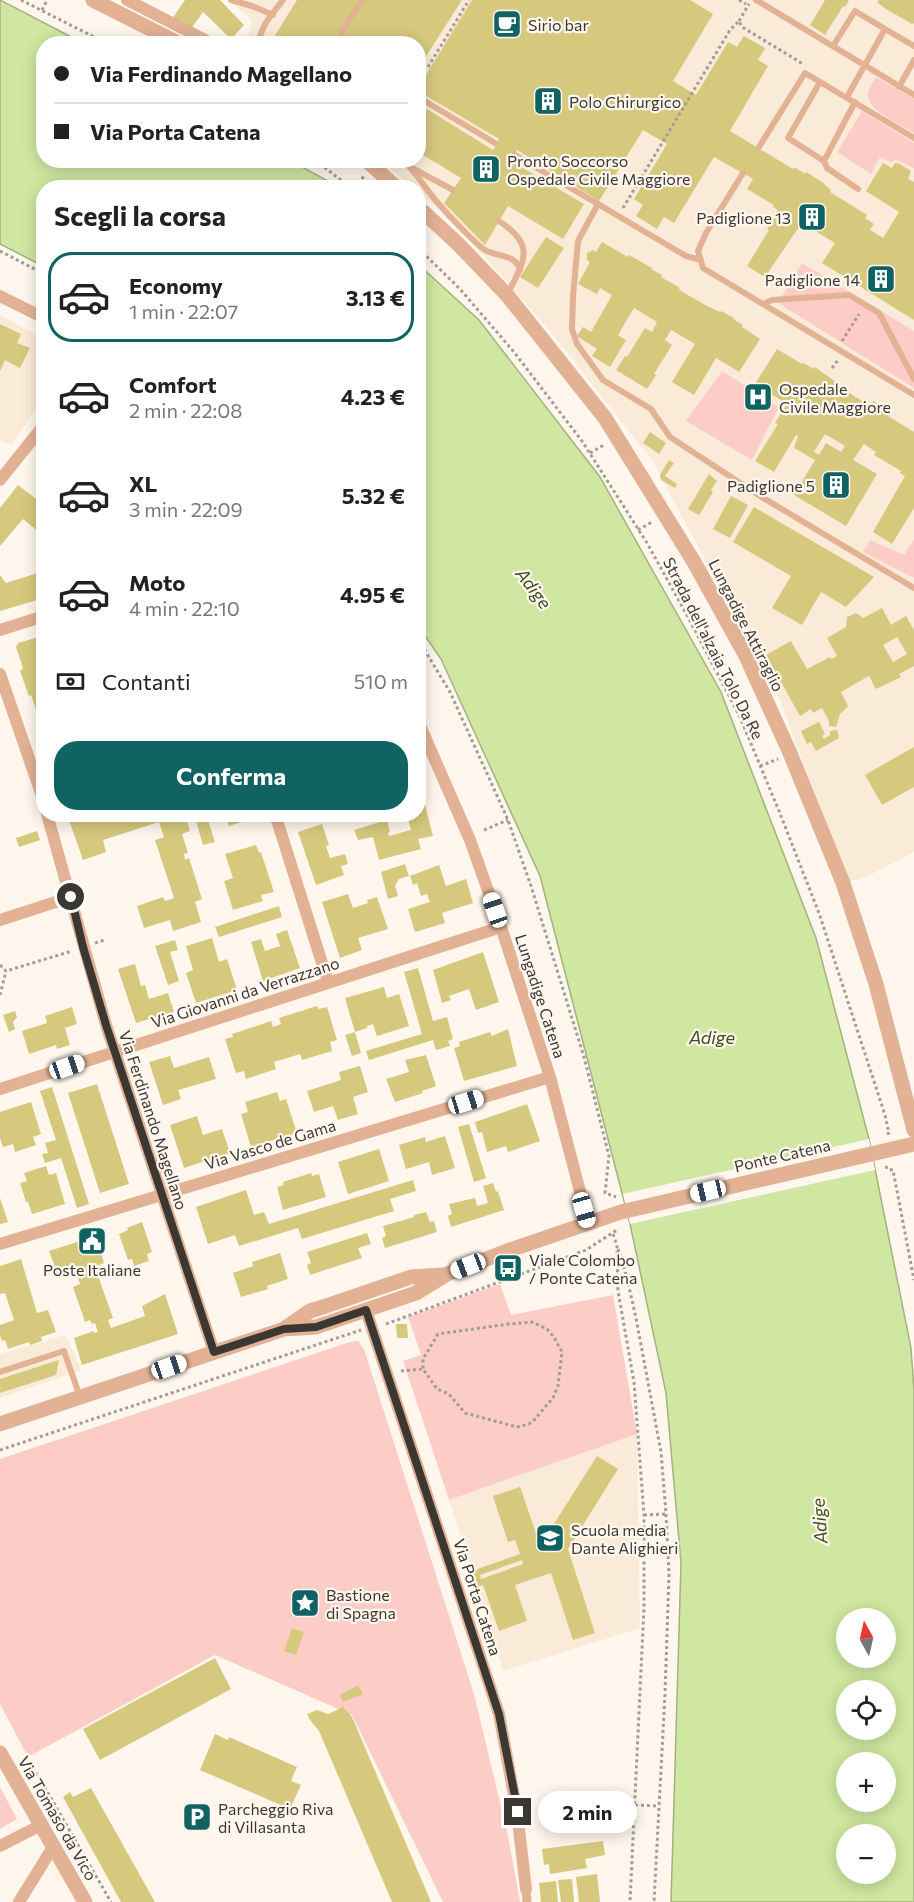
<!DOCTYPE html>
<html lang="it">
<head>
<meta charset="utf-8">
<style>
  body { margin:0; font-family:Commissioner,sans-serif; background:#f6f6f6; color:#222; height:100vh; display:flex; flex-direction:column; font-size:22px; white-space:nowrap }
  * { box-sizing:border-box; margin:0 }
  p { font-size:20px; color:#767676 }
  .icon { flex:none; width:33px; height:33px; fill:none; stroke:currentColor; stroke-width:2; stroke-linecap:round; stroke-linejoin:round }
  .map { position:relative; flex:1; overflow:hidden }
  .sheet { position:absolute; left:36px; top:180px; width:390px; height:642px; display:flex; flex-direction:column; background:#fff; border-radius:24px; box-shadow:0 3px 15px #0003 }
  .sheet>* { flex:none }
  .guide { position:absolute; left:36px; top:36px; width:390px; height:132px; border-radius:24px; box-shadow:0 3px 15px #0003; display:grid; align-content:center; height:132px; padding:0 18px; background:#fff }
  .needle { width:39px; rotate:352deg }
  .tools { position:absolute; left:836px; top:1608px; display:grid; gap:12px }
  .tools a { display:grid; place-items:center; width:60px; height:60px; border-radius:50%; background:#fff; box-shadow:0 3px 15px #0003; font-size:30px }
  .end { position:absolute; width:27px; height:27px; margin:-14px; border:8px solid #3b3833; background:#fff; box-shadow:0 0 0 3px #fff }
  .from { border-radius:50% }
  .bubble { position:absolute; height:42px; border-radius:21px; background:#fff; box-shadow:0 3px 15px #0003; font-size:20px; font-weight:700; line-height:42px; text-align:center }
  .car { position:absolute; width:18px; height:36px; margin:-18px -9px; border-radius:8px; box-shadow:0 0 4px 2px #0007; background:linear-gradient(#fff 24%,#345 0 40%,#fff 0 76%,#345 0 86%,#fff 0) }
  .guide b { display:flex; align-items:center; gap:21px; height:57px; font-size:22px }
  .guide b+b { border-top:2px solid #e0e0e0 }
  .guide i { width:15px; height:15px; background:#222 }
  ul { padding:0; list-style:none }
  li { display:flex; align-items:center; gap:18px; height:90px; margin:0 12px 9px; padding:0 6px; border:3px solid transparent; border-radius:24px }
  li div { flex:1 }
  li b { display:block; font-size:22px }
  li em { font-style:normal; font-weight:700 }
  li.selected { border-color:#116262 }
  li>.icon { width:54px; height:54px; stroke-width:1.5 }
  h2 { padding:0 18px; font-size:27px; line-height:72px }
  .pay { display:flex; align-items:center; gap:15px; height:66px; padding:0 18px; font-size:22px }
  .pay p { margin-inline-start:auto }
  .primary-button { display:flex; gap:12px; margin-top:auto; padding:12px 18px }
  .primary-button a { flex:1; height:69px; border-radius:24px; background:#116262; color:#fff; font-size:24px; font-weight:700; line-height:69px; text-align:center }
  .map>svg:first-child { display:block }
</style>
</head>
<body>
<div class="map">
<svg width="914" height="1902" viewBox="0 0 914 1902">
  <rect width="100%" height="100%" fill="#fff7ed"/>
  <path fill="#f9ebd7" d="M229,0H914V852L868,876L848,882L780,701L653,462L551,332L447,215L419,192L418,188L413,187L380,161L418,160V44L247,43L252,20Z
    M0,315L43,338V400L11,445L0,440Z
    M66,1335L81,1370L0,1398V1354Z
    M637,1434L640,1628L503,1671L449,1500Z"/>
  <path fill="#fccdc6" d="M876,77L914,99V133C902,125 867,110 868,95C868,89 873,83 876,77Z
    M862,111L914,143V168L894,159L892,163L880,157L871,174L837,152Z
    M802,263L914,331V388L778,303Z
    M722,371L779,407L752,460L686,421Z
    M914,539V578L863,552L870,540L904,555Z
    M500,1284L511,1315L613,1295L637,1434L449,1500L403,1361L421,1355L408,1317Z
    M358,1341L364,1349L474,1694L508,1836L520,1902H443L352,1715L215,1655L28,1757L0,1704V1459L350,1342Z
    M0,1787L17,1819L0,1829Z"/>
  <path fill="#cfe7a0" stroke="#a3b27f" stroke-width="1.5" fill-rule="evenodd" d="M0,0L83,43L44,44V160L291,161L330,182L335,187L44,188L43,266L0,244Z
    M418,264L479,320L600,477L721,692L816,938L869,1139L911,1348L914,1390V1902H671L681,1563L666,1393L630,1224L540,876L441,659L419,627ZM846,1618H885V1658H846ZM846,1690H885V1730H846ZM846,1762H885V1802H846ZM846,1834H885V1874H846Z"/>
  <path fill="#fff7ed" d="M869,1139L875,1170L630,1224L623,1194Z"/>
  <path fill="#d6c97e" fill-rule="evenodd" d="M185,0H220L244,25L231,39L203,12L191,29L172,19Z
    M297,0H462L418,69V44H285L274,37Z
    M472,0H690L713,14L673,81L696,95L728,42L737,47L744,36L765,48L758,60L768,66L730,131L793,169L794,167L805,174L806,172L822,182L831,190L830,192L867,215L865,218L874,224L870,230L883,238L899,212L866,191L883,163L892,168L895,163H898L911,171L908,179L914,182V320L822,263L835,243L807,226L806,227L801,224L765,277L747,266L769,230L767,229L778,210L773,207L774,205L747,189L753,179L714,157L674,223L664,217L657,229L636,216L643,205L634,199L667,144L643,130L599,201L517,150L511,161L584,204L563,239L508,206L485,245L444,203L461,178L418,152V124L427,109L493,150L499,139L418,91V88Z
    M825,0H849L845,7L843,6L825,35L810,25Z
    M879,0H914V23L912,24L886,9L877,2Z
    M546,237L564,248L538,288L520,277Z
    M602,242L628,257L629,255L652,268L651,269L662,275L661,277L680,288L679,290L709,307L720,312L721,311L734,318L733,319L743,325L742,327L760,339L739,372L716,358L694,395L672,382L695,344L671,330L665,340L672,345L654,374L656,375L647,389L616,370L625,356L627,357L645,328L652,332L657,322L634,308L618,335L626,340L610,367L592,356L597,349L577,336L583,327L591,332L612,295L600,288L597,294L578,284L590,262L587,260V253L593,250L596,252Z
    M0,324L21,334L17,343L30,348L20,368L5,360L0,371Z
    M777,349L802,364L803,363L814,369L815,367L840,385L839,387L871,406L873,401L891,411L888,416L914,432V508L892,544L873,532L905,476L900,473L901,471L874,455L876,452L864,444L853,460L877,474L846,526L794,495L815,460L794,448L798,436L796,435L774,472L755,461L778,424L775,423L787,404L755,384ZM825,434L845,446L841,452L826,443L819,455L814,452Z
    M650,432L666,443L659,454L643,443Z
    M669,460L674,463L665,476L677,484L675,488L661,480L660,475Z
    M709,474L717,481L711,490L713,492L699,515L688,509Z
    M18,485L44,505L40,511L44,514V530L41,534L23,519L0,546V508Z
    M731,496L748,505L730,538L713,529Z
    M754,507L874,577L846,607L821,592L802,625L772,608L791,576L733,542Z
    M44,571V598L0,611V575L6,583Z
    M882,608L891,625L906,616L914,630V666L899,674L901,677L876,689L869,676L841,692L848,706L840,714L836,727L829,726V721L822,708L813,713L811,709L800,716L766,655L791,641L807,669L830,657L831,659L837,656L827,638L846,627L847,617L856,613L863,618ZM897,637L907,654L893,662L883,645Z
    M35,638L40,639L44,648L43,739L40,728L42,727L31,695L29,696L20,671L23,668L16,647L18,643Z
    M819,722L825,734L822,736L824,739L830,735V731L837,730L839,738L816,751L811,742L807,744L801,731Z
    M914,747V787L882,805L865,775Z
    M422,793L433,836L418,839L421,849L379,860L373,837L358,840L354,830L387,820L390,832L388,833L389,836L411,830L407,814H418V794Z
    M75,814H185L190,831L182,834L188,853L184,854L185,860L189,858L202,899L195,902L201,922L173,931L170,920L144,928L137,906L163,897L165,901L174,898L155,840L164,837L159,822L103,840L106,852L83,860L68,817Z
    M194,814H206L215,842L203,845Z
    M225,814H250L251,819L229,826Z
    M322,824L329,845L326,846L330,858L345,854L348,864L341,866L344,875L316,885L298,832Z
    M37,831L40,840L19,847L16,838Z
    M256,845L259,853L261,852L274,892L261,895L263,901L233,910L224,881L233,878L225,854Z
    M405,864L409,876L399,879L395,886L398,896L388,899L381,872Z
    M439,865L446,886L466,879L473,903L442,913L445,923L415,932L408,909L430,902L427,894L421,896L417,883L413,885L410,876Z
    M348,894L353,908L368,903L367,900L377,897L388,929L358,938L362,950L340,958L322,902Z
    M279,906L282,917L219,937L215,927Z
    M287,930L300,968L263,981L251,942L261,939L265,951L280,946L276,934Z
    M212,938L219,962L227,959L237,990L196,1003L186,973L193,970L186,946Z
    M175,940L178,950L170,952L179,981L168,985L155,946Z
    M483,952L499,1002L476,1010L469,989L449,996L451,1000L442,1003L433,970Z
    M135,964L141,986L145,985L149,999L168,993L174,1012L136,1023L118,969Z
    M418,968L433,1021L447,1017L453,1039L448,1041L450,1046L436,1050L433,1040L369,1060L366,1051L422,1034L404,972Z
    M384,987L387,998L399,994L409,1026L377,1036L373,1024L367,1026V1028L355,1032L345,998Z
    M317,1006L319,1009L327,1007L337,1040L330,1042L332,1051L302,1060L300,1054L274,1062L276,1069L246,1079L244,1071L236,1073L225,1039L233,1037L232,1034L271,1021L273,1027L281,1024L279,1018Z
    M72,1007L77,1024L65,1028L70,1045L57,1049L56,1045L29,1054L22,1031L47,1023L45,1016Z
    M15,1011L17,1017L13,1022L15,1029L9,1032L3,1015Z
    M508,1029L517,1066L464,1081L454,1048L460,1046L459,1042L490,1032L492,1036Z
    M355,1032L361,1053L352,1056L345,1035Z
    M426,1055L436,1086L422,1091L423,1093L395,1102L386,1079L409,1072L405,1060Z
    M170,1056L174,1068L209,1057L216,1079L178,1090L181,1099L163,1105L149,1062Z
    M360,1066L368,1092L353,1097L358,1114L338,1120L333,1106L314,1112L307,1091L341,1080L339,1072Z
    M97,1084L129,1184L100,1193L68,1093Z
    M52,1087L89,1204L77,1208L61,1158L45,1163L42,1154L48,1153L45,1143L56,1140L40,1091Z
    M277,1092L280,1101L286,1099L297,1133L251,1147L241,1114L248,1112L245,1102Z
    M31,1102L41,1134L33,1137L36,1145L15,1152L13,1144L3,1147L0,1138V1112Z
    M527,1104L540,1141L508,1152L506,1146L487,1152L482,1132L478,1133L475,1122Z
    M197,1116L203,1135L222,1129L230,1153L184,1168L170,1125Z
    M469,1124L486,1178L474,1182L458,1127Z
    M445,1136L455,1168L432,1175L429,1162L406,1169L399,1145L425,1137L426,1142Z
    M379,1149L389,1181L348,1194L338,1162Z
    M46,1166L49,1175L56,1173L65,1204L32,1214L28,1202H26L20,1183L27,1181L24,1173Z
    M311,1173L312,1176L319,1174L326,1197L283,1210L277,1187L284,1185L283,1182Z
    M413,1180L416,1191L390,1199L394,1211L302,1239L298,1228L239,1246L235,1235L208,1244L196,1207L246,1190L254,1215L264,1212L269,1224Z
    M493,1183L496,1192L498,1191L504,1210L451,1227L448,1216L452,1214L449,1204L475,1198L477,1206L488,1203L483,1186Z
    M0,1198L8,1222L0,1224Z
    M426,1212L430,1222L434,1221L437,1232L385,1248L382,1238L386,1236L383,1226L414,1217V1215Z
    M142,1222L152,1252L147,1254L149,1261L134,1266L132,1259L128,1260L119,1234L128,1230L127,1228Z
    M367,1233L371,1244L358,1248L362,1258L310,1275L307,1265L311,1263L307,1252Z
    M96,1236L104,1263L89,1269L91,1275L97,1273L113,1318L108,1320L111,1328L145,1316L142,1306L165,1294L178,1334L82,1365L74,1338L94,1331V1333L98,1332L95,1323L92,1324L90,1320L85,1322L73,1287L80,1284L76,1272L59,1278L49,1251Z
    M280,1253L288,1279L267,1286L268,1289L241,1297L233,1273L253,1266L252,1262Z
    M21,1259L37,1313L48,1310L56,1332L41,1337L42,1341L30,1345L29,1342L8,1349L5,1340L2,1341L0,1335V1325L14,1320L5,1293L0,1294V1266Z
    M396,1324H407L408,1338H397Z
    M59,1360L56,1375L0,1393V1379Z
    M597,1456L618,1469L568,1549L595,1633L573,1640L551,1573L515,1585L527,1621L499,1631L483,1585L474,1588L469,1572L520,1554L515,1540L508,1542L493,1496L520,1487L536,1533L545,1538ZM522,1560L523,1564L481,1579L480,1575Z
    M292,1628L304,1632L296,1655L284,1651Z
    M215,1658L231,1689L100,1760L83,1729Z
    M358,1685L363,1694L343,1702L340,1695Z
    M343,1707L352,1717L431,1902H392L319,1731L310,1720L307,1714L317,1710L328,1714Z
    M215,1734L228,1740L229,1737L297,1767L291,1781L301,1785L290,1809L200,1770Z
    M91,1788L155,1902H121L63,1797L70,1792L73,1797Z
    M568,1792L571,1809L548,1813L545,1795Z
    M603,1841L605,1855L585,1859L587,1868L550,1874L549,1864L544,1865L542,1849Z
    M597,1874L600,1902H579L576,1877Z
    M572,1879L574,1902H561L558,1880Z
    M556,1881L558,1902H541L539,1883Z"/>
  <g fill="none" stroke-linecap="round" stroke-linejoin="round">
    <path stroke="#a39d96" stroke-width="3" stroke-dasharray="3 3" stroke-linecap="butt" d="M21,0L108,44
      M739,0L746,4
      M42,10L47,0
      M739,21L749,4
      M428,67L469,0
      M315,160L351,188
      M354,188L364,176
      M623,208L730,30L739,21L742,27L800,62L802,66
      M418,248L460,289L514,352L582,441L647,543L688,617L740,717L779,811L819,913L885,1115L889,1133L887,1134
      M0,251L44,274
      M842,341L859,314
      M832,368L838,360
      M590,453L604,445
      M638,530L652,522
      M418,639L450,692L508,820L531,886L584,1057L609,1156L605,1193L616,1197
      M760,766L778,759
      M484,830L508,820
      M95,943L105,940
      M0,965L6,971L72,951
      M0,995L6,971
      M886,1166L887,1169L893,1170L914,1280
      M613,1234L617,1245L618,1291L634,1382L644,1515V1607L630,1902
      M618,1249L627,1278L636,1318L661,1452L666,1514L669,1574L665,1694L654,1902
      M386,1324L586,1250L617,1230
      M401,1371L423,1369L437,1389L449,1394L465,1413L517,1427L529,1424L534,1420L553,1398L558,1386L562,1352L554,1337L547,1329L532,1322L509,1324L438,1334L423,1359V1369
      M0,1450L361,1330
      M644,1515L666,1514
      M29,1778L37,1774L111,1902
      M635,1805L659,1806"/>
    <path stroke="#e3b294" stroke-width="6" d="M231,0L252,6L273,15
      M756,0L914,95
      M885,29L914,46
      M260,44C258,28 274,12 283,0
      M342,44L341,33L362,0
      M833,46L855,11L885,29L847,97
      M820,82L788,138L824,161
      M899,87L914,60
      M418,97L495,143
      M855,102L824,161L827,168L858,189
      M759,147L805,73L914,138
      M515,155L686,256L701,260
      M403,160C415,171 423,185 433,197C445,212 467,235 482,248C494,258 515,252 520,270
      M414,169L453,190
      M743,173L706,233L698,251L703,268L914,395
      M598,204L578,241L573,296L572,329L577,344L603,380L651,409L670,437L760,496L914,588
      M499,221C537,246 524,261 507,295
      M763,304L772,300L787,299L849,295L879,313L914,379
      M0,1372L64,1351L80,1397"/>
    <path stroke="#e3b294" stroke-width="9" d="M526,1889L527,1902"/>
    <path stroke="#e3b294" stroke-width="12" d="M127,0L213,44
      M0,296L44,318
      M0,480L44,425
      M0,630L44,616
      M0,674L44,802
      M418,721L470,840L501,927L550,1077L588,1222
      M47,814L106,1025L214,1352
      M275,814L328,982
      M0,920L71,897
      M0,1089L501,927
      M0,1244L550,1077
      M366,1310L499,1714L517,1812L526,1889
      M0,1846L41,1825
      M19,1902L53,1847"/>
    <path stroke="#e3b294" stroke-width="15" d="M93,0L180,44
      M366,160L397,188
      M418,207L458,244L507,295L605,418L694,562L745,654L790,753L843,883L876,984L914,1130
      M284,1329L310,1311L323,1307L411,1277L441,1275
      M0,1424L284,1329L316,1327L416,1293L447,1274L510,1250L621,1212L914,1144
      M0,1753L85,1902"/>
  </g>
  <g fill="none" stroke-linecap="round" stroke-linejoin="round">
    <path stroke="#3b3833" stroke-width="8" d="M71,897L83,947L106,1025L214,1352L284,1329L316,1327L366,1310L499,1714L518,1812"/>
  </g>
  <defs>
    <g id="cafe-square" transform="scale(1.5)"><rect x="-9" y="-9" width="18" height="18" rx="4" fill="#116262" stroke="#fff7ed"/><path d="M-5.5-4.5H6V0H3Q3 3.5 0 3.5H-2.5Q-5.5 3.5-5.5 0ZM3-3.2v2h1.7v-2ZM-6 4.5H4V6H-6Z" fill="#fff"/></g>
    <g id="building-square" transform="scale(1.5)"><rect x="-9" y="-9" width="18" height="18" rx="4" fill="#116262" stroke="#fff7ed"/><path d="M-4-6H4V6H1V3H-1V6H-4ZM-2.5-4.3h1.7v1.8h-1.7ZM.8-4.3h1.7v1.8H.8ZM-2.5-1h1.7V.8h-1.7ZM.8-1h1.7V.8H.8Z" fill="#fff"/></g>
    <g id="hospital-square" transform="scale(1.5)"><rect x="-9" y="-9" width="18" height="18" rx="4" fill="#116262" stroke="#fff7ed"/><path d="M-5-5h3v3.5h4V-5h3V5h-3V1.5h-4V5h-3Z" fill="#fff"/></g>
    <g id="civic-square" transform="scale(1.5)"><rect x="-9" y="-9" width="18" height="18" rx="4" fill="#116262" stroke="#fff7ed"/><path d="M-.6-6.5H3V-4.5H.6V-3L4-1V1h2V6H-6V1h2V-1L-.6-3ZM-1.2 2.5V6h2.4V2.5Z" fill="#fff"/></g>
    <g id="bus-square" transform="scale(1.5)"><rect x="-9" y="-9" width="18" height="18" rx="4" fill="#116262" stroke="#fff7ed"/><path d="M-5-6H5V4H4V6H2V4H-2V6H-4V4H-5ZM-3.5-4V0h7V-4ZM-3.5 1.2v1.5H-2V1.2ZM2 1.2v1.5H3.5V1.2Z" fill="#fff"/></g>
    <g id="school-square" transform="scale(1.5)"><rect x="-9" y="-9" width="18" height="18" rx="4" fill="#116262" stroke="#fff7ed"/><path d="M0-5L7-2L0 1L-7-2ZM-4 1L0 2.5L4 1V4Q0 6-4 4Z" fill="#fff"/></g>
    <g id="sight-square" transform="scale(1.5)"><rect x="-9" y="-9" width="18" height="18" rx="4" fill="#116262" stroke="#fff7ed"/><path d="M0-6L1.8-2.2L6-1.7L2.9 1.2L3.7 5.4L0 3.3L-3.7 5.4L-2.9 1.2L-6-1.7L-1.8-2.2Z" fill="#fff"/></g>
    <g id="parking-square" transform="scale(1.5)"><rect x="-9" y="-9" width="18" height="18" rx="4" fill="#116262" stroke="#fff7ed"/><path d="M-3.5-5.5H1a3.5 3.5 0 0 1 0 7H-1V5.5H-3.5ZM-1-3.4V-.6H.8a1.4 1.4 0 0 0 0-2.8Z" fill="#fff"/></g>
  </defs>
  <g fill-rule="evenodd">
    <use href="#cafe-square" x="507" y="24"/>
    <use href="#building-square" x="548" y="101"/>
    <use href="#building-square" x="486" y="169"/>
    <use href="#building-square" x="812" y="217"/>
    <use href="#building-square" x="881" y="279"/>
    <use href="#hospital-square" x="758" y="397"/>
    <use href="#building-square" x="836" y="485"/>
    <use href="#civic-square" x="92" y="1241"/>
    <use href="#bus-square" x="508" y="1268"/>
    <use href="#school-square" x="550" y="1538"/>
    <use href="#sight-square" x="305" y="1603"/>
    <use href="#parking-square" x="197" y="1817"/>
  </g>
  <g text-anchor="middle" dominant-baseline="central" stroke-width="4.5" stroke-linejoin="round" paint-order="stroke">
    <g font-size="16" fill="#3b3833" stroke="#fff7ed" text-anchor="start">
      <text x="528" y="24">Sirio bar</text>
      <text x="569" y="101">Polo Chirurgico</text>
      <text x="507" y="160">Pronto Soccorso<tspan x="507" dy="18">Ospedale Civile Maggiore</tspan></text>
      <text x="791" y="217" text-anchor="end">Padiglione 13</text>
      <text x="860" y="279" text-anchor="end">Padiglione 14</text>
      <text x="779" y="388">Ospedale<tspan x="779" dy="18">Civile Maggiore</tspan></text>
      <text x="815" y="485" text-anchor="end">Padiglione 5</text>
      <text x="529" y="1259">Viale Colombo<tspan x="529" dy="18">/ Ponte Catena</tspan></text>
      <text x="92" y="1269" text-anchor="middle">Poste Italiane</text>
      <text x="571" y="1529">Scuola media<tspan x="571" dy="18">Dante Alighieri</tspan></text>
      <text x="326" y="1594">Bastione<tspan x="326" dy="18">di Spagna</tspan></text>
      <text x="218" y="1808">Parcheggio Riva<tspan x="218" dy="18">di Villasanta</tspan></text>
    </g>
    <g font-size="16" fill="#3b3833" stroke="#fff7ed">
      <text transform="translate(747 625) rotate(63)">Lungadige Attiraglio</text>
      <text transform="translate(714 648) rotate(63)">Strada dell'alzaia Tolo Da Re</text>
      <text transform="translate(245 992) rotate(-18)">Via Giovanni da Verrazzano</text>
      <text transform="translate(541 996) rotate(72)">Lungadige Catena</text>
      <text transform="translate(154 1120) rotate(72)">Via Ferdinando Magellano</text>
      <text transform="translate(270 1144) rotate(-17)">Via Vasco de Gama</text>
      <text transform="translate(782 1155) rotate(-13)">Ponte Catena</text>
      <text transform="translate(478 1597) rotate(72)">Via Porta Catena</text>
      <text transform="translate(58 1818) rotate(60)">Via Tomaso da Vico</text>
    </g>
    <g font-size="18" font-style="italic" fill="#404e1c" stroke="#fff7ed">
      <text transform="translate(534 588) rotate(53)">Adige</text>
      <text x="712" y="1037">Adige</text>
      <text transform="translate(819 1521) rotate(-94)">Adige</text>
    </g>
  </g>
</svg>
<div class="tools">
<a><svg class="needle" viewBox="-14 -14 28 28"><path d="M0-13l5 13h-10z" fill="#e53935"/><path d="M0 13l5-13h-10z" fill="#767676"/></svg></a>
<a><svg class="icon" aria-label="locate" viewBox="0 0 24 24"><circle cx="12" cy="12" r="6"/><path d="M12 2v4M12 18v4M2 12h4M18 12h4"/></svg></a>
<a>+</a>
<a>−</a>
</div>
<i class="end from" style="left:71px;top:897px"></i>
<i class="end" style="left:518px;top:1812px"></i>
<div class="bubble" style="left:538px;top:1791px;width:99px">2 min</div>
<i class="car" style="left:495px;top:910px;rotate:341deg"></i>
<i class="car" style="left:67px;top:1067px;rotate:71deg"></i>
<i class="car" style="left:466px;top:1102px;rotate:73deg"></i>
<i class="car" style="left:708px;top:1191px;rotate:257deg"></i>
<i class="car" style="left:584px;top:1210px;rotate:164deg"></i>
<i class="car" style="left:468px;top:1266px;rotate:249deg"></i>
<i class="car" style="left:169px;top:1367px;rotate:71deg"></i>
<div class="guide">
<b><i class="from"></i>Via Ferdinando Magellano</b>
<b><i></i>Via Porta Catena</b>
</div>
<section class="sheet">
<h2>Scegli la corsa</h2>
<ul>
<li class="selected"><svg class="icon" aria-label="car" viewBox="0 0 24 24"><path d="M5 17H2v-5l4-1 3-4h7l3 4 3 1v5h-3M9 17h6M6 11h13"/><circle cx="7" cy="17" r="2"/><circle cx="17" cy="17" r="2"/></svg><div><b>Economy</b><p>1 min · 22:07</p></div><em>3.13 €</em></li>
<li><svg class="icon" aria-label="car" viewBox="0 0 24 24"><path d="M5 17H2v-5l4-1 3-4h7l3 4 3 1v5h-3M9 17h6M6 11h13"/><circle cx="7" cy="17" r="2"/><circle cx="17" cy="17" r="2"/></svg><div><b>Comfort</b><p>2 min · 22:08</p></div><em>4.23 €</em></li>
<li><svg class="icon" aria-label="car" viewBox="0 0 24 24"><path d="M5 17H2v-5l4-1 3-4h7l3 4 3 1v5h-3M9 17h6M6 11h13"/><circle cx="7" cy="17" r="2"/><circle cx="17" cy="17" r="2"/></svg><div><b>XL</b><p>3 min · 22:09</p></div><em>5.32 €</em></li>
<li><svg class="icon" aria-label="car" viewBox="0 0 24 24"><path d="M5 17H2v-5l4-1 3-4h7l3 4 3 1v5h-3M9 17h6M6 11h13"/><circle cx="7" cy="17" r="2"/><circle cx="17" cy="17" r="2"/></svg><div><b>Moto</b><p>4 min · 22:10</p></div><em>4.95 €</em></li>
</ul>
<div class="pay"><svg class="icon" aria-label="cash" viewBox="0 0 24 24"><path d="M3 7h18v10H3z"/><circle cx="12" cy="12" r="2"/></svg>Contanti<p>510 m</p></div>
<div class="primary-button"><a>Conferma</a></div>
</section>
</div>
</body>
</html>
